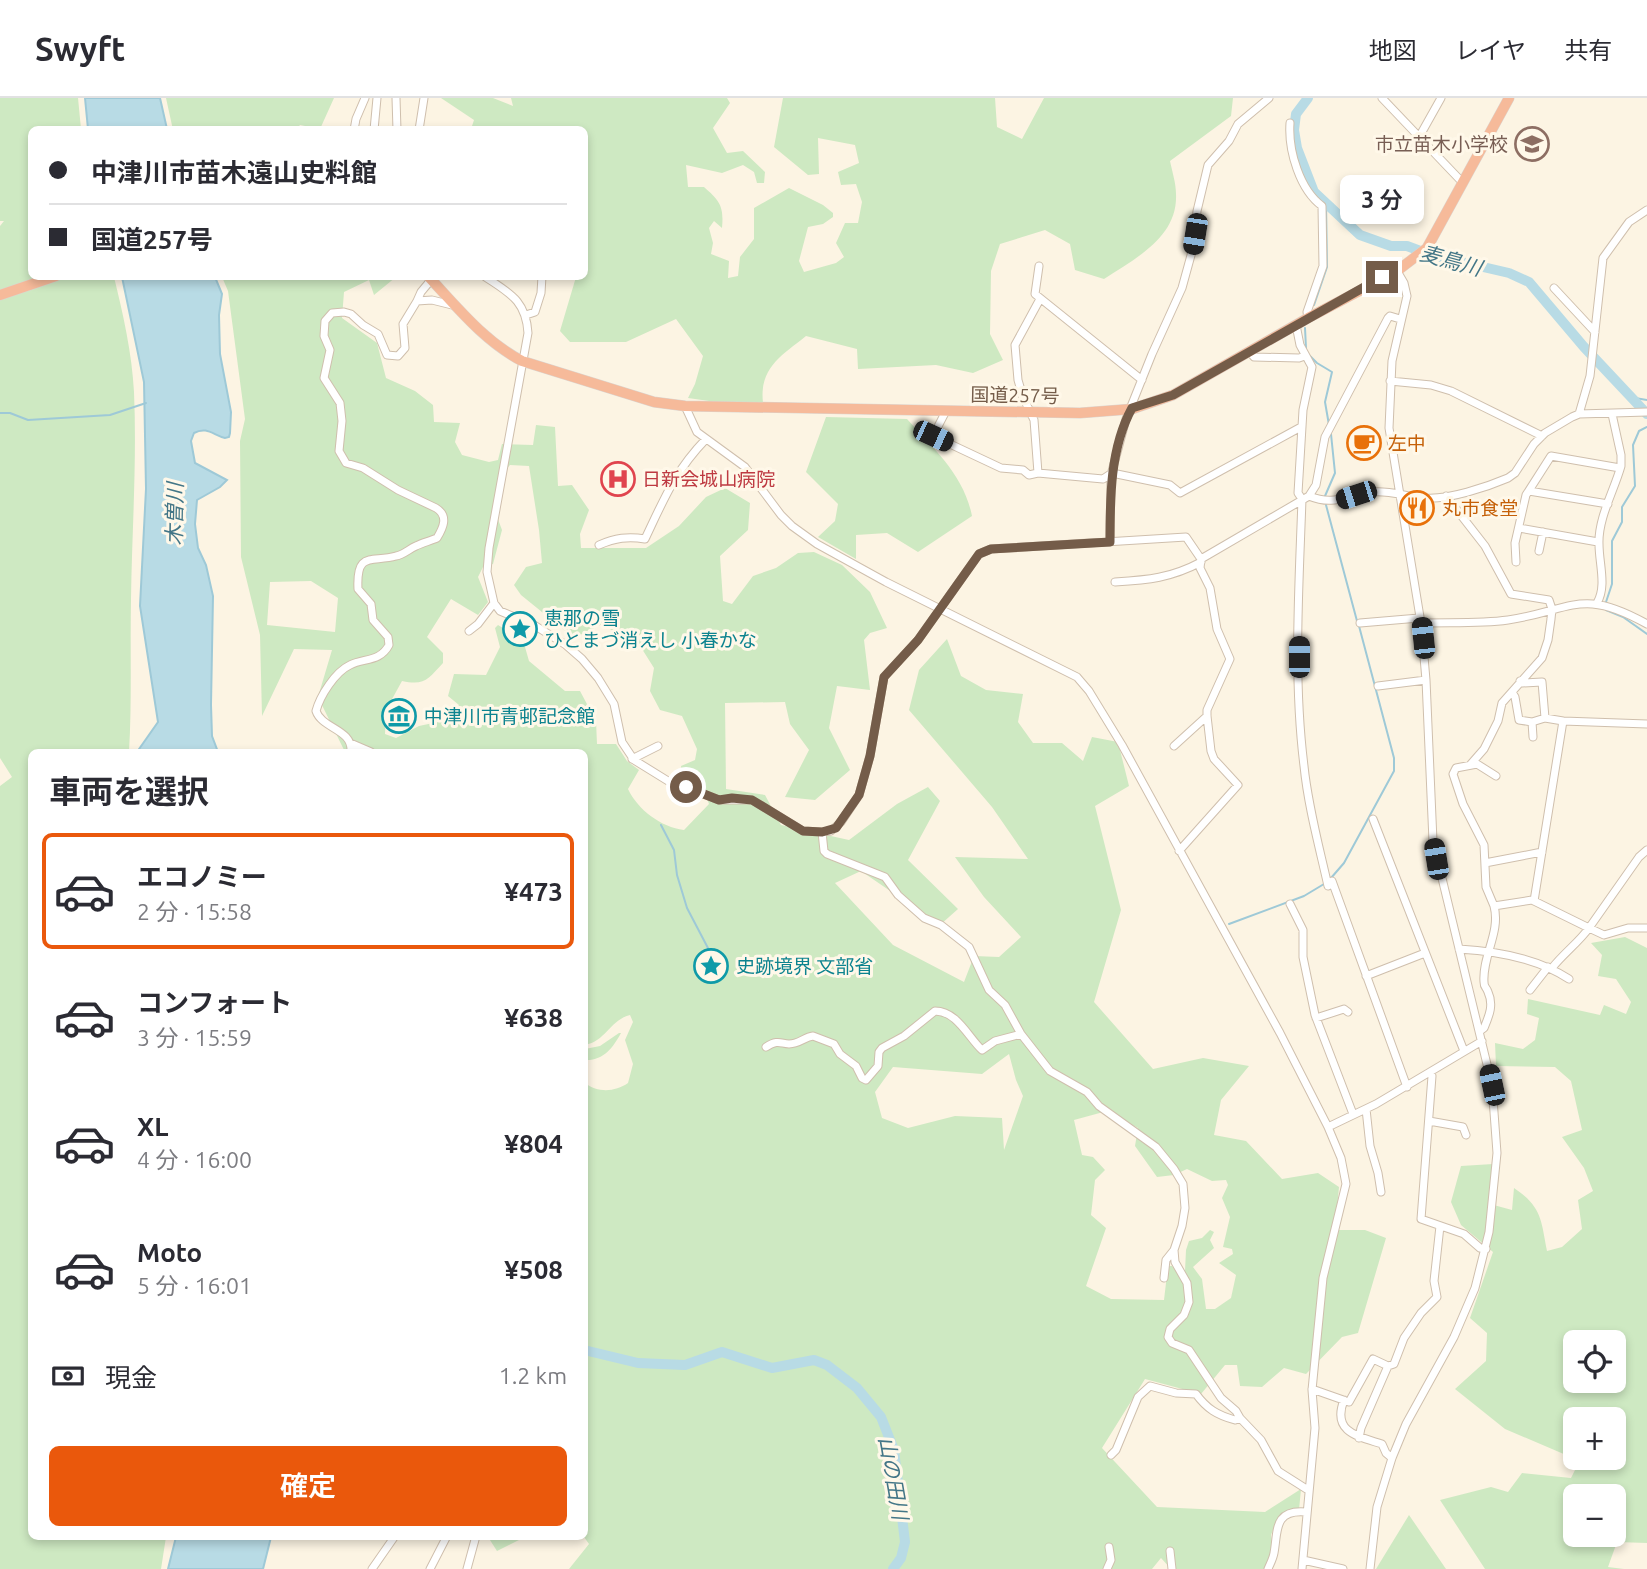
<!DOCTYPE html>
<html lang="ja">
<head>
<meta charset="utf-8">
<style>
  body { margin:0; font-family:Ubuntu,"Noto Sans JP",sans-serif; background:#f2f2f3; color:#2b2b33; height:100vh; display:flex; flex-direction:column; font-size:26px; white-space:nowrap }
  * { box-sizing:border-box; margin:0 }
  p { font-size:23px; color:#7c7c81 }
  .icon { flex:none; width:38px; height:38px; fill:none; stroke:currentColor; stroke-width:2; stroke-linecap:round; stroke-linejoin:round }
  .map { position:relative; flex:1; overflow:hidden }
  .side { position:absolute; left:28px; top:651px; width:560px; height:791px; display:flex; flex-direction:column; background:#fff; border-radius:10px; box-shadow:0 4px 10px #0003 }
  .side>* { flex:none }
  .hud { position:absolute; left:28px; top:28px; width:560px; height:154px; border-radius:10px; box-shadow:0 4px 10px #0003; display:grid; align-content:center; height:154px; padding:0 21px; background:#fff }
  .controls { position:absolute; left:1563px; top:1232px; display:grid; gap:14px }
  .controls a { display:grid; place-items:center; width:63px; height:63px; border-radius:10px; background:#fff; box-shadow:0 4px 10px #0003; font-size:35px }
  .end { position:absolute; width:32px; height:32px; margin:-16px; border:9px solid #745c49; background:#fff; box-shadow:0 0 0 4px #fff }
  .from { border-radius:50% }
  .bubble { position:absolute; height:49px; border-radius:10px; background:#fff; box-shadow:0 4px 10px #0003; font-size:23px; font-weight:600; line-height:49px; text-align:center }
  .car { position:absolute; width:21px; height:42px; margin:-21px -10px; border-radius:9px; box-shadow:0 0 5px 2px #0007; background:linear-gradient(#222 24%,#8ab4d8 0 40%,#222 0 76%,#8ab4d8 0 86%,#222 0) }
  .hud b { display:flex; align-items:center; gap:24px; height:66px; font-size:26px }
  .hud b+b { border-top:2px solid #e1e1e2 }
  .hud i { width:18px; height:18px; background:#2b2b33 }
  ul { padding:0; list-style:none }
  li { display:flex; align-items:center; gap:21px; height:116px; margin:0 14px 10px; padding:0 7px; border:4px solid transparent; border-radius:10px }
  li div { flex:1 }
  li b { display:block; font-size:26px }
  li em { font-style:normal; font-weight:600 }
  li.active { border-color:#ea580c }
  li>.icon { width:63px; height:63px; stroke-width:1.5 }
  h2 { padding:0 21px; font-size:32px; line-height:84px }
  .pay { display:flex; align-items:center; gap:18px; height:77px; padding:0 21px; font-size:26px }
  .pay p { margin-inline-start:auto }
  .cta { display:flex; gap:14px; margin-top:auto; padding:14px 21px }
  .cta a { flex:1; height:80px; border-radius:10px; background:#ea580c; color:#fff; font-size:28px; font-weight:600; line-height:80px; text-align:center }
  header { display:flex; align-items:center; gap:42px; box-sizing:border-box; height:98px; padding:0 35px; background:#fff; border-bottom:2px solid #e1e1e2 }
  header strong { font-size:33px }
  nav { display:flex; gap:38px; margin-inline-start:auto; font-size:24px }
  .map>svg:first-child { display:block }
</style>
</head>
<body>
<header>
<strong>Swyft</strong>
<nav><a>地図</a><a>レイヤ</a><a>共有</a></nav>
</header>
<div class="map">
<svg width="1647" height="1471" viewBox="0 0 1647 1471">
  <rect width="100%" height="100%" fill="#fcf4e3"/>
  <path fill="#cee9c2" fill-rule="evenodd" d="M0,0H78L81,31L32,32V178L114,179C123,216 132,255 134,294C137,363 132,432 131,501C130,552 132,603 129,654H32V1438L166,1439L161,1471H0V688L12,679L0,660V128L4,123H0Z
    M166,0H334L320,31L300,27L296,32H173Z
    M441,0H493L513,8L511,0H727L730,5L713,30L727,55L743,53L765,74L764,85H757L754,74L743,67L722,75L686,67L688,89H704C720,103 724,108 722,130L714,123L709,130L713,145L711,156L729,163L728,180L738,178L740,159L754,141V110L789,90L823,107L833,115V119L823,126L808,129L799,163L804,174L836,165L844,159L836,145L845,125H858L862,104L856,86L841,87L838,74L859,65L855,47L818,40L819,76L808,77L774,49L783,0H995L997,29L1022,41L1044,0H1233L1231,18L1170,63C1172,73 1176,85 1176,96C1178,139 1136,160 1104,181L1075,172L1070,146L1045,132L1000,146L991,173L990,236L1003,262L973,275L936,267L858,271L857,251L806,238C781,258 759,270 763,305H723L688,300L695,286L703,258L676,221L626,244H570L560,233L576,179L584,178V32L471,31L474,22Z
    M222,179H403H396L374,197L369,182L344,194L342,220L377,245L386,280L415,293L433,307L434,324L460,325L455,344L462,357L489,364L498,362L502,346L533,347L536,327L555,329L558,388L572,387L589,412L580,436L581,450H646L679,428L706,399L725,390L750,405L748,432L720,458L723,503L732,506L753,478L776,470L798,455L814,454L842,467L870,494L887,530L870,535L864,542L870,592L837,588L829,630L850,672L815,702L785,699L809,652L790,626L785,604L725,605L726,691L765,697L781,727L849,742L897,706L928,689L940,703L908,762L958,811L940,827L861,773L835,785L893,847L964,884L974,858L999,859L1021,839L984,799L955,759L1028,761L992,709L909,612L919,572L947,541L961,578L986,592L1023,596L1018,624L1033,645H1062L1083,663L1092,639L1118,644L1129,688L1095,708L1121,812L1094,904L1153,971L1203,960L1249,968L1221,1002L1214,1037L1246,1043L1282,1081L1318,1075L1339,1089L1335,1132H1365L1386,1140L1358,1235L1342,1239L1306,1276L1284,1270L1262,1289L1240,1288L1237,1267H1225L1201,1296L1145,1281L1102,1350L1157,1409L1265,1414L1301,1391L1299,1412L1276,1424L1271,1437L1273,1453L1266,1471H1171L1161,1460L1152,1471H569L589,1446L584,1439L585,985C598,995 615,994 628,985L633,966L625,942L633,924L630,917C610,922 606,943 585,947L584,654H345L318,599L332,552L294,551L262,618L260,537L241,459L240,343L245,321L228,193ZM510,367L529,368L539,432L542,465L526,469L514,487L521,497L574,540L602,526L642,551L654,570L650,593L660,612L682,618L697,651L695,662L681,668L682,678L702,687L709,706L684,732C661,729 638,712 628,691L639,672L627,663L616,646H597L596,623L580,593H565L529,563L523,542L498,527L495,530L500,549L486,577L454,576L448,598L459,607L452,621L419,628L396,640L385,636L386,612L402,583C425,588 428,581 443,565V555L427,539L451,501L478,517L488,504L478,479L483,469L493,466L502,432L493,408L498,381ZM311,483L338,500L335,534L267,527L270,484ZM1009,956L1016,982L1023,998L1004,1052L1002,1020L955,1018L908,1030L882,1020L875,994L893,969L982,976ZM1107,1013L1138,1030L1135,1048L1157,1079L1174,1077L1187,1071L1212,1083L1226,1082L1228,1087L1222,1100L1230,1119L1223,1149L1232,1151L1233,1156L1219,1165L1236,1177L1231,1200L1215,1211H1206L1202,1181L1193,1169L1214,1150L1210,1142L1214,1134L1210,1132L1202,1140L1189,1143L1186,1152L1185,1173L1179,1177L1172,1168H1168L1164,1202L1111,1201L1086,1188L1106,1130L1091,1117L1095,1082L1105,1072L1093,1059L1082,1057L1074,1022Z
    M826,319L907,321C934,351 964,377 972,418L918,454L887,435L856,437V461L818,439L835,423L838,406L806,374Z
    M1625,839L1647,850V1445L1617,1444L1608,1469L1624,1471H1485L1440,1402L1491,1389L1508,1394L1522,1375L1571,1380L1578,1366L1566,1357L1505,1331L1455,1291L1486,1263L1487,1235L1470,1220L1493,1154L1461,1127L1451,1104L1461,1068L1493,1066L1490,1106L1512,1112L1514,1090C1542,1109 1541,1122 1547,1153L1562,1149L1582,1131L1578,1102L1593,1093L1584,1070L1562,1039L1582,1032L1571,983L1555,969L1496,968L1495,945L1523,951L1535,942L1539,920L1527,916L1528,901L1600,917L1604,907L1626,916L1631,904L1616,881L1598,878L1602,857L1591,845ZM1575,1244H1614V1283H1575ZM1575,1321H1614V1360H1575ZM1575,1398H1614V1437H1575Z
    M619,935H621C613,950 603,963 585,962V951L600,948Z
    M1409,1417L1446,1471H1376Z
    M488,1439H525L497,1453Z"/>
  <path fill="#b8dbe5" stroke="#9ec9d7" stroke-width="2" d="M85,0H160L167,31H88Z
    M122,179H215L222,196L219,217L220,256L231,314L230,335L229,339L225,340C213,337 207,328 194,335L191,343L195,365L227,382L220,389L197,402L195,426L198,450L206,467L213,498L211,607L212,638L218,654H137L158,624L140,508L146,391L144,284Z
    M176,1439V1438L271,1439L263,1471H168Z"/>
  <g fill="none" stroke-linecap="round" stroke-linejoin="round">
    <path stroke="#9ec9d7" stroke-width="2" d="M1314,207L1327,169L1326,106
      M1305,230L1306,250
      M1310,258L1317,265L1332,274L1325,304L1329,327
      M1635,300L1647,302
      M0,315H10L28,322L110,317L146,305
      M1325,398L1335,375L1331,336
      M1326,407L1357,523
      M1606,504L1612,486V443L1622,424V409L1635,388L1633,347L1639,333L1647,329
      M1606,512L1623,519L1647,536
      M661,727L674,752L677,777L687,810L709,852
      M1331,780L1344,765L1394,673V660L1359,528
      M1229,826L1304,798L1324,786"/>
    <path stroke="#b8dbe5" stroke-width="10" d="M1308,0L1296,16L1294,32L1297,50L1314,94L1360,137L1391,148H1407L1431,157L1509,175L1529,184L1584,249L1647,316
      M584,1252L638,1265L685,1267L722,1254L772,1270L814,1262L827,1267L857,1290L881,1319L894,1352L905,1444L901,1460L893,1471"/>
    <g stroke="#cfbfad" stroke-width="9">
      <path id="minor" d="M396,0L397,32
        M1382,0L1463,85
        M1290,25C1288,53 1300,92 1322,108L1323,168L1307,214L1308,220
        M354,32L356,21L365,0
        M374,32L377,0
        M419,32L424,0
        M1418,41L1441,0
        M1039,168L1035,196L1142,282
        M484,178C509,195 526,202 528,235L489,450L487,474L494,505L500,513L534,527L566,547L582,561L598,580L614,606L622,644L634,662L668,683L701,695L719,702H752L803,733L822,734L831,733L841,724L859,697L870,658L884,579L918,542L979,456L991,451L1186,439L1201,461L1200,470L1210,490L1217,531L1230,561L1207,612V618L1211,653L1214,661L1238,687L1179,753
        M1554,190L1595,234
        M1040,201L1015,247L1018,282L1023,299L1034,322L1038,375L1103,381L1112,375L1170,387L1180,395L1301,329
        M417,203L421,194L431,182
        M526,217L535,214L541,195L542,178
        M1296,227L1300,247L1312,269L1303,312L1298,395L1302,401C1299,489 1293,580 1304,668C1308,708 1319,748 1328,788
        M1249,253L1254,259L1299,260L1305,258
        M1390,283L1431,287L1451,293L1542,338
        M685,308L697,334L745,369L781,417L792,428L817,446L886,484L1077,579L1089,593L1122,647L1280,935L1328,1029L1341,1060L1346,1086L1323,1180L1312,1292L1315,1330L1302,1471
        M946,313L933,338L1001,370L1023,372L1029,377L1038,375
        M1579,316L1590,278L1603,160L1629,124L1647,112
        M1529,393L1608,406
        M1309,398L1316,387L1325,339L1388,220L1390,218L1400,221
        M1446,398L1485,448L1511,496L1549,502L1552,511L1551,521L1548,542L1542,560L1502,605L1498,623L1484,651L1470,667
        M1519,430L1598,444
        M1110,444L1111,377L1126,321L1152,256L1182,190L1193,150L1197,113L1208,67L1229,43L1238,26L1269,0
        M599,447C615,440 628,438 645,441C664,401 675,373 706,341
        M1539,453L1543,434
        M1201,461L1309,398C1336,409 1346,396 1372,394C1390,392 1407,399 1425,400C1448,402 1487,389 1508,380L1515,375L1534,346L1545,335L1572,319L1579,316L1647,314
        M1516,464L1515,445L1526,397L1551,358L1620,370
        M1115,484C1148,482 1171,480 1201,464
        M1597,505C1607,488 1599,466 1599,446C1598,420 1614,393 1621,368V357L1612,316
        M1360,525L1419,520
        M1421,525C1450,524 1479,526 1508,522C1573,512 1581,489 1647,526
        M469,533L478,526L494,505
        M1520,583L1522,585L1542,584L1545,620
        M1378,588L1426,582
        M1512,594L1515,599L1519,622L1532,624L1533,639
        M1532,624L1545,620L1563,623
        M350,645L371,654
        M1174,648L1207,618
        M351,654C353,631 322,631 316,613C320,598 335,574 350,567C364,560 380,564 389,547L388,539L373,522L371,506L358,491C356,452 372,465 396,458C403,457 409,451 416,448C422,445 430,443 437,440C443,430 449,418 436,410L398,392L363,370L346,365L339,353L342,323L340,305L324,280L330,252L324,238L325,223L332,215L344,214L351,216L363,227L378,236L387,257L398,258L405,250L403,226L417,203L432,202L456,208
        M632,661L658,648
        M1373,721L1464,953
        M822,734L824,753L827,756L885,779L898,797L924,820L941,827L969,849L989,892L1005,907L1021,936L1050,973L1087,994L1099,1008L1156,1049L1174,1071L1183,1086L1185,1110L1182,1128L1174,1152L1175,1164L1187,1185L1189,1204L1184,1217L1170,1231L1168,1239L1172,1245L1189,1252L1221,1300L1236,1313L1240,1320L1261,1342L1278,1373L1308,1392
        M1485,765L1542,754
        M1332,783L1407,989
        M1534,803L1563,623L1647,626
        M1290,806L1303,832V859L1315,917L1353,1016
        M1494,808L1486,789L1484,747L1463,706L1453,676L1456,670L1477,666L1496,678
        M1459,851C1496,853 1537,860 1569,881
        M1552,870C1564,855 1579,844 1589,830L1604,837L1628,830H1647
        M1366,878L1425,855
        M1530,892L1548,869
        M1316,920L1344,911L1348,914
        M1480,933L1484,930C1489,918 1494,907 1488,894C1486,888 1484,890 1484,884C1482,858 1501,834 1494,808L1532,802L1589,830L1639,759L1647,752
        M766,949C781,939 782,949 795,945C802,943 806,939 813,938L834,946L840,956L856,968L862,980L866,982L878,968L879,954L882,950L904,938L935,913C957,913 968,939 982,952L995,943L1021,936
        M1431,974L1432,978L1421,1121L1464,1136L1480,1150L1486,1151
        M1366,1011L1370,1048L1378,1075L1381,1094
        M1429,1023L1463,1029L1466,1037
        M1328,1029L1376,1006L1482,943
        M1164,1180L1166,1162L1174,1152
        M1312,1291L1349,1304L1373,1261L1388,1268L1394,1266L1404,1240L1421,1215L1437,1199L1434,1183L1440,1128
        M1344,1302C1331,1335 1360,1339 1382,1346L1386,1355L1392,1360
        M1359,1340L1361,1330L1388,1268
        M1111,1357L1116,1352L1138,1299L1150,1288L1176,1295L1196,1296C1207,1311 1217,1317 1235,1322L1240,1320
        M1170,1453L1172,1471
        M1303,1462L1343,1471
        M372,1471L395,1438
        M430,1471L447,1438
        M467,1471L476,1438
        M1107,1471L1111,1462L1109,1449
        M1268,1471C1270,1466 1273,1461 1274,1455C1278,1434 1273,1411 1306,1414
        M1370,1471L1377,1409L1392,1360L1406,1326L1454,1239L1475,1190L1489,1134L1497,1055L1492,987L1433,743L1426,582L1421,525L1389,330L1392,263L1407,198L1404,185L1397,173"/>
    </g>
    <g stroke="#dbd5d0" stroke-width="11">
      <path id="highway" d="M428,178C457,209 484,243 522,263L654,304L685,308L1080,315L1132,311L1173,297L1308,220L1397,173L1427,150L1509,0
        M0,197L56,178"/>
    </g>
    <use href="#minor" stroke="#fff" stroke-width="7"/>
    <use href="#highway" stroke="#f6ba9a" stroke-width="10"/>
  </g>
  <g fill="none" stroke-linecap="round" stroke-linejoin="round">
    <path stroke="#745c49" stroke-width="9" d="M686,689L719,702L732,700L752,702L803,733L822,734L836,730L859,697L870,658L884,579L918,542L979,456L991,451L1110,444C1110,400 1110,350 1132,310L1173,297L1382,179"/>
  </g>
  <defs>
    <g id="school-ring" transform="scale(1.75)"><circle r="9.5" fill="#fff8e9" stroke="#8d6e63" stroke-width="1.5"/><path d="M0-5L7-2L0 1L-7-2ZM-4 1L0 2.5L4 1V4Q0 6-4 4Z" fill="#8d6e63"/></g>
    <g id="cafe-ring" transform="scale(1.75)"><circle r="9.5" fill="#fff8e9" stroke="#e8710a" stroke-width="1.5"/><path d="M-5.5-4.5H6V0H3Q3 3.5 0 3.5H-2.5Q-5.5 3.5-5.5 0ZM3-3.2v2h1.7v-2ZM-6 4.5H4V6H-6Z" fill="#e8710a"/></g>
    <g id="hospital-ring" transform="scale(1.75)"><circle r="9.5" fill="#fff8e9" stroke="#e0444e" stroke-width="1.5"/><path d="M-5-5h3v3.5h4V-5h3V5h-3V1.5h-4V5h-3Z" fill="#e0444e"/></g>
    <g id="restaurant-ring" transform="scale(1.75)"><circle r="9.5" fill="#fff8e9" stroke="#e8710a" stroke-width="1.5"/><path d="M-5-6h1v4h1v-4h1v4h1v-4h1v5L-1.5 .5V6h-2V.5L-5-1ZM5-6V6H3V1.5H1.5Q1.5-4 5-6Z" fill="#e8710a"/></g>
    <g id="sight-ring" transform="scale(1.75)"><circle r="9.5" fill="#fff8e9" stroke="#0f9aa8" stroke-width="1.5"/><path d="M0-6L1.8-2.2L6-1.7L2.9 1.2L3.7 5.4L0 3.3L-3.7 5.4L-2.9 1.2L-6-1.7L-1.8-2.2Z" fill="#0f9aa8"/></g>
    <g id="museum-ring" transform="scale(1.75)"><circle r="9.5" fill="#fff8e9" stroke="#0f9aa8" stroke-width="1.5"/><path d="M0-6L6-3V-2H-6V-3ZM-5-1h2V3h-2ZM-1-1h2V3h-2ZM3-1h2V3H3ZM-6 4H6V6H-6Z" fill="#0f9aa8"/></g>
  </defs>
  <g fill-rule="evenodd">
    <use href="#school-ring" x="1532" y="46"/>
    <use href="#cafe-ring" x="1364" y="345"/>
    <use href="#hospital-ring" x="618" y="381"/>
    <use href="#restaurant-ring" x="1417" y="410"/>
    <use href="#sight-ring" x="520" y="531"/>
    <use href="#museum-ring" x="399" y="618"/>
    <use href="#sight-ring" x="711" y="868"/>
  </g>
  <g text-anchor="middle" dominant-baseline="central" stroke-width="6" stroke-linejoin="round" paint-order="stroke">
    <g font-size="19" fill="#785e54" stroke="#fff8e9" text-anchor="end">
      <text x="1508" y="46">市立苗木小学校</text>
    </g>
    <g font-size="19" fill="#745c49" stroke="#fff8e9">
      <text transform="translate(1015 297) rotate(1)">国道257号</text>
    </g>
    <g font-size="19" fill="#c56008" stroke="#fff8e9" text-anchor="start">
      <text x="1388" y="345">左中</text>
      <text x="1442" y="410">丸市食堂</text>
    </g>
    <g font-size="19" fill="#be3a42" stroke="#fff8e9" text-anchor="start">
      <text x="642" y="381">日新会城山病院</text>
    </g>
    <g font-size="19" fill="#0d838f" stroke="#fff8e9" text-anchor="start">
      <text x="544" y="520">恵那の雪<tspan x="544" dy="22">ひとまづ消えし 小春かな</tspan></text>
      <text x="424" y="618">中津川市青邨記念館</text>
      <text x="736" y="868">史跡境界 文部省</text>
    </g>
    <g font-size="21" font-style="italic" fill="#437687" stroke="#fff8e9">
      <text transform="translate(1451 162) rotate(15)">麦鳥川</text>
      <text transform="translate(174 416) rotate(-89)">木曽川</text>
      <text transform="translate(894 1380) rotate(80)">山の田川</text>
    </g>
  </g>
</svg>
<div class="controls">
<a><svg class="icon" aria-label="locate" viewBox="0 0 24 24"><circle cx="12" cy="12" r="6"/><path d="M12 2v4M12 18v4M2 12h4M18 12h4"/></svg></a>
<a>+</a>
<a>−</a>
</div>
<i class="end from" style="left:686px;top:689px"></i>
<i class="end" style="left:1382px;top:179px"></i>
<div class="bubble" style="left:1340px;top:77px;width:84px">3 分</div>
<i class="car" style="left:1195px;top:136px;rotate:189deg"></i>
<i class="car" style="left:933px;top:338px;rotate:115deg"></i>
<i class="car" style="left:1356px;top:397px;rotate:252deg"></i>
<i class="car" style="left:1423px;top:540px;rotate:354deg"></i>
<i class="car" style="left:1299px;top:559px;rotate:0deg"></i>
<i class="car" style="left:1436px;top:761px;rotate:351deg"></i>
<i class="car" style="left:1492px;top:987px;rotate:348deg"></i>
<div class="hud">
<b><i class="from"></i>中津川市苗木遠山史料館</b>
<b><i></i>国道257号</b>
</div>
<section class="side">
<h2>車両を選択</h2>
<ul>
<li class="active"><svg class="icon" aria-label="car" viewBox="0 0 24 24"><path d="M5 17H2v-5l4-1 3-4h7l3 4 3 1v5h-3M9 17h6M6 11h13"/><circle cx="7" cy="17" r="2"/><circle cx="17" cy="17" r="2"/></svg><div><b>エコノミー</b><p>2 分 · 15:58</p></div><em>¥473</em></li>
<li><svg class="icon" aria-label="car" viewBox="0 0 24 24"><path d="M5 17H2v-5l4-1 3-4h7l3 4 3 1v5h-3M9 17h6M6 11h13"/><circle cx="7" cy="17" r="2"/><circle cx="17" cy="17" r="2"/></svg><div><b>コンフォート</b><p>3 分 · 15:59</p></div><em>¥638</em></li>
<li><svg class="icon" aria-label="car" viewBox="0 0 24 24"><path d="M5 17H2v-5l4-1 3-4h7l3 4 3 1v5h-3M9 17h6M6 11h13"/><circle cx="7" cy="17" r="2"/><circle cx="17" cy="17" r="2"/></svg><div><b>XL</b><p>4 分 · 16:00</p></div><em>¥804</em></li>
<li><svg class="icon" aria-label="car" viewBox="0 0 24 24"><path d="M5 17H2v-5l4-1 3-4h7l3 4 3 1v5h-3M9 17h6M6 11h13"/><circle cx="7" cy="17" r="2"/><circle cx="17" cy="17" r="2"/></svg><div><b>Moto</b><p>5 分 · 16:01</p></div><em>¥508</em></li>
</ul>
<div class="pay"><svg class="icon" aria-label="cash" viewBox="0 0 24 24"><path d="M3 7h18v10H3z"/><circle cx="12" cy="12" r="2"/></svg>現金<p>1.2 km</p></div>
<div class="cta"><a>確定</a></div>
</section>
</div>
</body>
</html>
